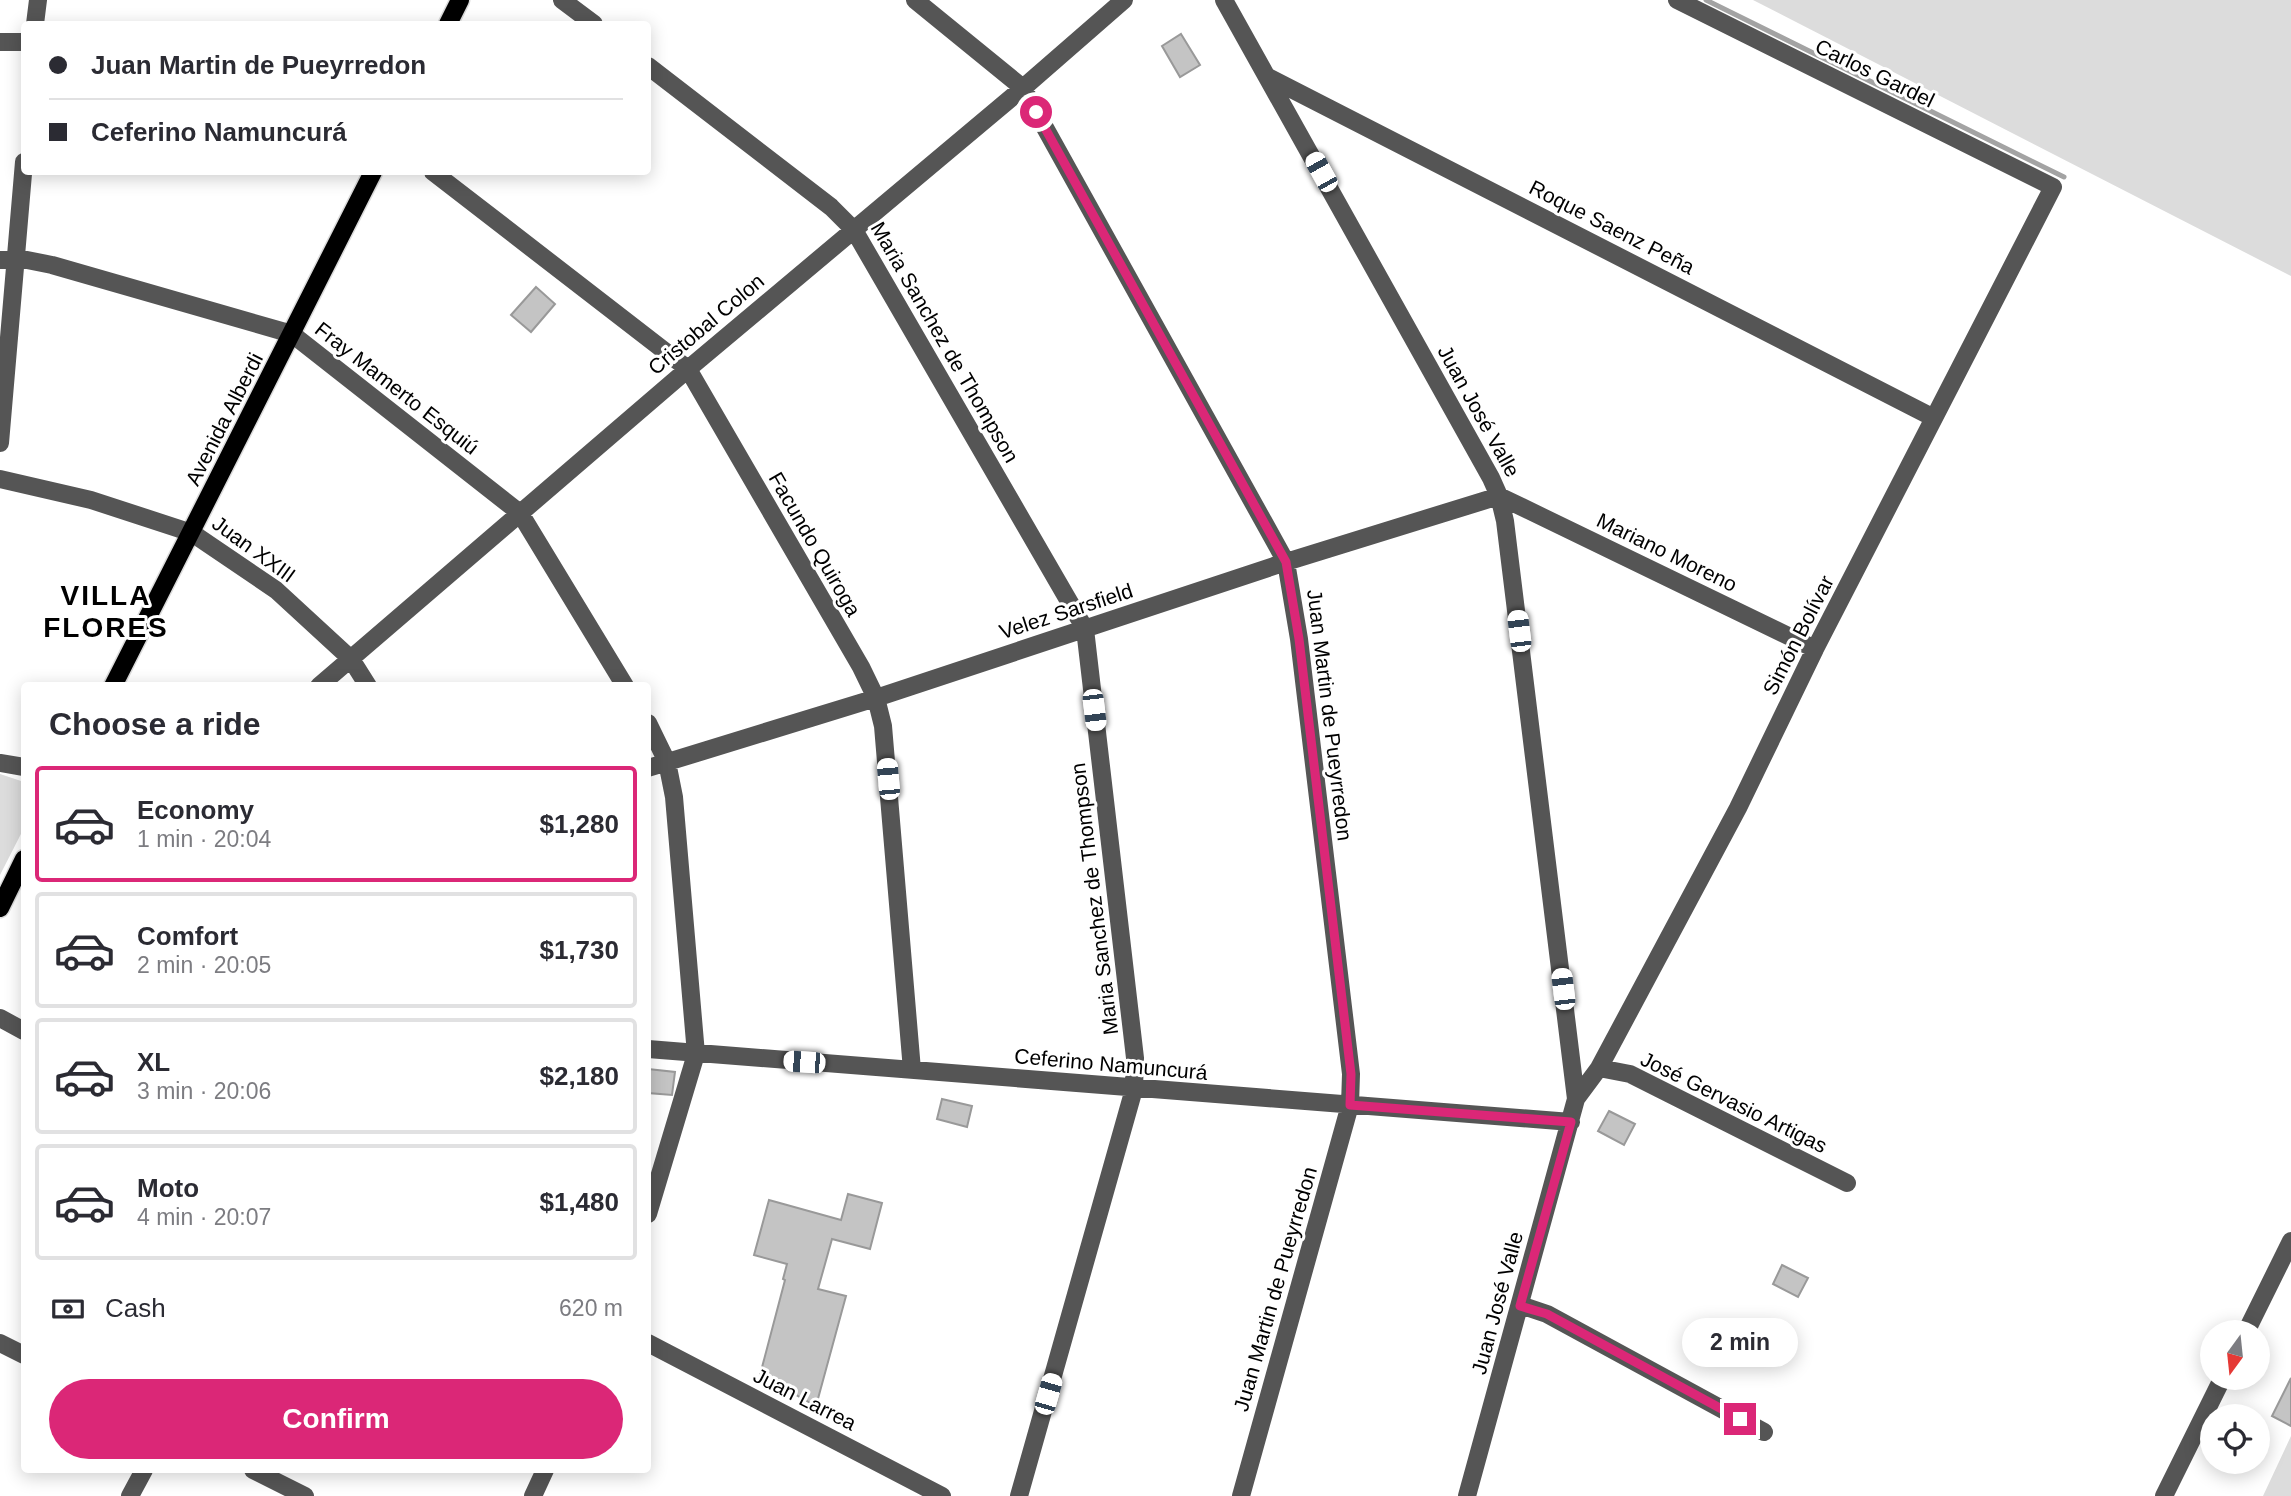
<!DOCTYPE html>
<html lang="en">
<head>
<meta charset="utf-8">
<style>
  body { margin:0; font-family:Helvetica,sans-serif; background:#f7f7f7; color:#2b2b33; height:100vh; display:flex; flex-direction:column; font-size:26px; white-space:nowrap }
  * { box-sizing:border-box; margin:0 }
  p { font-size:23px; color:#7c7c81 }
  .icon { flex:none; width:38px; height:38px; fill:none; stroke:currentColor; stroke-width:2; stroke-linecap:round; stroke-linejoin:round }
  .map { position:relative; flex:1; overflow:hidden }
  .side { position:absolute; left:21px; top:682px; width:630px; height:791px; display:flex; flex-direction:column; background:#fff; border-radius:7px; box-shadow:0 4px 18px #0003 }
  .side>* { flex:none }
  .top-card { position:absolute; left:21px; top:21px; width:630px; height:154px; border-radius:7px; box-shadow:0 4px 18px #0003; display:grid; align-content:center; height:154px; padding:0 28px; background:#fff }
  .needle { width:46px; rotate:195deg }
  .tools { position:absolute; left:2200px; top:1320px; display:grid; gap:14px }
  .tools a { display:grid; place-items:center; width:70px; height:70px; border-radius:50%; background:#fff; box-shadow:0 4px 18px #0003; font-size:35px }
  .end { position:absolute; width:32px; height:32px; margin:-16px; border:9px solid #db2777; background:#fff; box-shadow:0 0 0 4px #fff }
  .from { border-radius:50% }
  .bubble { position:absolute; height:49px; border-radius:24px; background:#fff; box-shadow:0 4px 18px #0003; font-size:23px; font-weight:600; line-height:49px; text-align:center }
  .car { position:absolute; width:21px; height:42px; margin:-21px -10px; border-radius:9px; box-shadow:0 0 5px 2px #0007; background:linear-gradient(#fff 24%,#345 0 40%,#fff 0 76%,#345 0 86%,#fff 0) }
  .top-card b { display:flex; align-items:center; gap:24px; height:66px; font-size:26px }
  .top-card b+b { border-top:2px solid #e1e1e2 }
  .top-card i { width:18px; height:18px; background:#2b2b33 }
  ul { padding:0; list-style:none }
  li { display:flex; align-items:center; gap:21px; height:116px; margin:0 14px 10px; padding:0 14px; border:4px solid #e1e1e2; border-radius:7px }
  li div { flex:1 }
  li b { display:block; font-size:26px }
  li em { font-style:normal; font-weight:600 }
  li.selected { border-color:#db2777 }
  li>.icon { width:63px; height:63px; stroke-width:1.5 }
  h2 { padding:0 28px; font-size:32px; line-height:84px }
  .pay { display:flex; align-items:center; gap:18px; height:77px; padding:0 28px; font-size:26px }
  .pay p { margin-inline-start:auto }
  .button { display:flex; gap:14px; margin-top:auto; padding:14px 28px }
  .button a { flex:1; height:80px; border-radius:42px; background:#db2777; color:#fff; font-size:28px; font-weight:600; line-height:80px; text-align:center }
  .map>svg:first-child { display:block }
</style>
</head>
<body>
<div class="map">
<svg width="2291" height="1496" viewBox="0 0 2291 1496">
  <rect width="100%" height="100%" fill="#fff"/>
  <path fill="#dcdcdc" d="M1753,0H2291V276Z
    M0,774L24,782V828L0,875Z
    M2291,1436V1496H2263Z"/>
  <g fill="none" stroke-linecap="round" stroke-linejoin="round">
    <path stroke="#a3a3a3" stroke-width="5" d="M1706,0L2064,177"/>
  </g>
  <path fill="#c4c4c4" stroke="#999" stroke-width="2" d="M1181,34L1200,65L1180,77L1162,46Z
    M536,287L555,304L531,332L511,315Z
    M648,1069L675,1072L672,1095L648,1093Z
    M942,1099L972,1106L967,1127L937,1119Z
    M1609,1111L1635,1124L1624,1145L1598,1131Z
    M848,1194L882,1203L870,1249L832,1239L818,1289L846,1296L816,1406L760,1375L785,1280L783,1279L787,1264L754,1255L769,1200L841,1220Z
    M1782,1265L1808,1278L1798,1297L1773,1284Z
    M2291,1378V1426L2272,1416Z"/>
  <g fill="none" stroke-linecap="round" stroke-linejoin="round">
    <g stroke="#dbdbdb" stroke-width="21">
      <path id="major" d="M448,24L460,0
        M113,686L373,172
        M0,908L24,859"/>
    </g>
    <path stroke="#555" stroke-width="18" d="M562,0L594,24
      M915,0L1023,88L1286,562L1299,639L1351,1074L1350,1105L1241,1496
      M1224,0L1491,478L1499,496L1505,521L1576,1099L1467,1496
      M35,24L38,0
      M0,42H24
      M648,66L831,207L854,230L1085,629L1135,1058L1134,1089L1019,1496
      M1268,77L1934,418
      M433,172L688,369L861,667L876,698L883,726L912,1070
      M0,260L17,258L52,265L292,334L520,513L625,686
      M0,443L24,162
      M0,479L91,500L192,533L276,590L351,659L368,686
      M319,686L688,369L1023,88L1124,0
      M648,723L667,762L674,797L696,1054L648,1214
      M0,763L24,767
      M648,768L876,698L1286,562L1499,496L1815,649
      M0,1018L24,1031
      M648,1049L1571,1122
      M1599,1068L1630,1074L1847,1183
      M1576,1099L1599,1068L1738,808L1815,649L2053,187L1677,0
      M1520,1305L1547,1314L1764,1432
      M2246,1332L2291,1241
      M0,1343L24,1355
      M648,1343L942,1496
      M253,1470L305,1496
      M130,1496L144,1470
      M533,1496L545,1470
      M2164,1496L2223,1377"/>
    <use href="#major" stroke="#000" stroke-width="18"/>
  </g>
  <g fill="none" stroke-linecap="round" stroke-linejoin="round">
    <path stroke="#db2777" stroke-width="9" d="M1036,112L1286,562L1299,639L1351,1074L1350,1105L1571,1122L1520,1306L1547,1314L1740,1419"/>
  </g>
  <g text-anchor="middle" dominant-baseline="central" stroke-width="6" stroke-linejoin="round" paint-order="stroke">
    <g font-size="21" fill="#000" stroke="#fff">
      <text transform="translate(1875 73) rotate(26)">Carlos Gardel</text>
      <text transform="translate(1612 227) rotate(27)">Roque Saenz Peña</text>
      <text transform="translate(706 324) rotate(-40)">Cristobal Colon</text>
      <text transform="translate(945 342) rotate(60)">Maria Sanchez de Thompson</text>
      <text transform="translate(397 388) rotate(38)">Fray Mamerto Esquiú</text>
      <text transform="translate(1479 411) rotate(61)">Juan José Valle</text>
      <text transform="translate(224 419) rotate(-63)">Avenida Alberdi</text>
      <text transform="translate(815 544) rotate(60)">Facundo Quiroga</text>
      <text transform="translate(254 549) rotate(36)">Juan XXIII</text>
      <text transform="translate(1667 552) rotate(26)">Mariano Moreno</text>
      <text transform="translate(1066 611) rotate(-18)">Velez Sarsfield</text>
      <text transform="translate(1798 635) rotate(-63)">Simón Bolívar</text>
      <text transform="translate(1330 715) rotate(83)">Juan Martin de Pueyrredon</text>
      <text transform="translate(1094 899) rotate(-97)">Maria Sanchez de Thompson</text>
      <text transform="translate(1111 1064) rotate(5)">Ceferino Namuncurá</text>
      <text transform="translate(1734 1102) rotate(26)">José Gervasio Artigas</text>
      <text transform="translate(1275 1289) rotate(-74)">Juan Martin de Pueyrredon</text>
      <text transform="translate(1497 1303) rotate(-75)">Juan José Valle</text>
      <text transform="translate(805 1399) rotate(27)">Juan Larrea</text>
    </g>
    <g font-size="28" font-weight="bold" letter-spacing="2" fill="#000" stroke="#fff">
      <text x="106" y="595">VILLA<tspan x="106" dy="32">FLORES</tspan></text>
    </g>
  </g>
</svg>
<div class="tools">
<a><svg class="needle" viewBox="-14 -14 28 28"><path d="M0-13l5 13h-10z" fill="#e53935"/><path d="M0 13l5-13h-10z" fill="#7c7c81"/></svg></a>
<a><svg class="icon" aria-label="locate" viewBox="0 0 24 24"><circle cx="12" cy="12" r="6"/><path d="M12 2v4M12 18v4M2 12h4M18 12h4"/></svg></a>
</div>
<i class="end from" style="left:1036px;top:112px"></i>
<i class="end" style="left:1740px;top:1419px"></i>
<div class="bubble" style="left:1682px;top:1318px;width:116px">2 min</div>
<i class="car" style="left:1321px;top:172px;rotate:331deg"></i>
<i class="car" style="left:1519px;top:631px;rotate:353deg"></i>
<i class="car" style="left:1094px;top:710px;rotate:173deg"></i>
<i class="car" style="left:888px;top:779px;rotate:355deg"></i>
<i class="car" style="left:1563px;top:989px;rotate:353deg"></i>
<i class="car" style="left:804px;top:1062px;rotate:274deg"></i>
<i class="car" style="left:1048px;top:1394px;rotate:16deg"></i>
<div class="top-card">
<b><i class="from"></i>Juan Martin de Pueyrredon</b>
<b><i></i>Ceferino Namuncurá</b>
</div>
<section class="side">
<h2>Choose a ride</h2>
<ul>
<li class="selected"><svg class="icon" aria-label="car" viewBox="0 0 24 24"><path d="M5 17H2v-5l4-1 3-4h7l3 4 3 1v5h-3M9 17h6M6 11h13"/><circle cx="7" cy="17" r="2"/><circle cx="17" cy="17" r="2"/></svg><div><b>Economy</b><p>1 min · 20:04</p></div><em>$1,280</em></li>
<li><svg class="icon" aria-label="car" viewBox="0 0 24 24"><path d="M5 17H2v-5l4-1 3-4h7l3 4 3 1v5h-3M9 17h6M6 11h13"/><circle cx="7" cy="17" r="2"/><circle cx="17" cy="17" r="2"/></svg><div><b>Comfort</b><p>2 min · 20:05</p></div><em>$1,730</em></li>
<li><svg class="icon" aria-label="car" viewBox="0 0 24 24"><path d="M5 17H2v-5l4-1 3-4h7l3 4 3 1v5h-3M9 17h6M6 11h13"/><circle cx="7" cy="17" r="2"/><circle cx="17" cy="17" r="2"/></svg><div><b>XL</b><p>3 min · 20:06</p></div><em>$2,180</em></li>
<li><svg class="icon" aria-label="car" viewBox="0 0 24 24"><path d="M5 17H2v-5l4-1 3-4h7l3 4 3 1v5h-3M9 17h6M6 11h13"/><circle cx="7" cy="17" r="2"/><circle cx="17" cy="17" r="2"/></svg><div><b>Moto</b><p>4 min · 20:07</p></div><em>$1,480</em></li>
</ul>
<div class="pay"><svg class="icon" aria-label="cash" viewBox="0 0 24 24"><path d="M3 7h18v10H3z"/><circle cx="12" cy="12" r="2"/></svg>Cash<p>620 m</p></div>
<div class="button"><a>Confirm</a></div>
</section>
</div>
</body>
</html>
